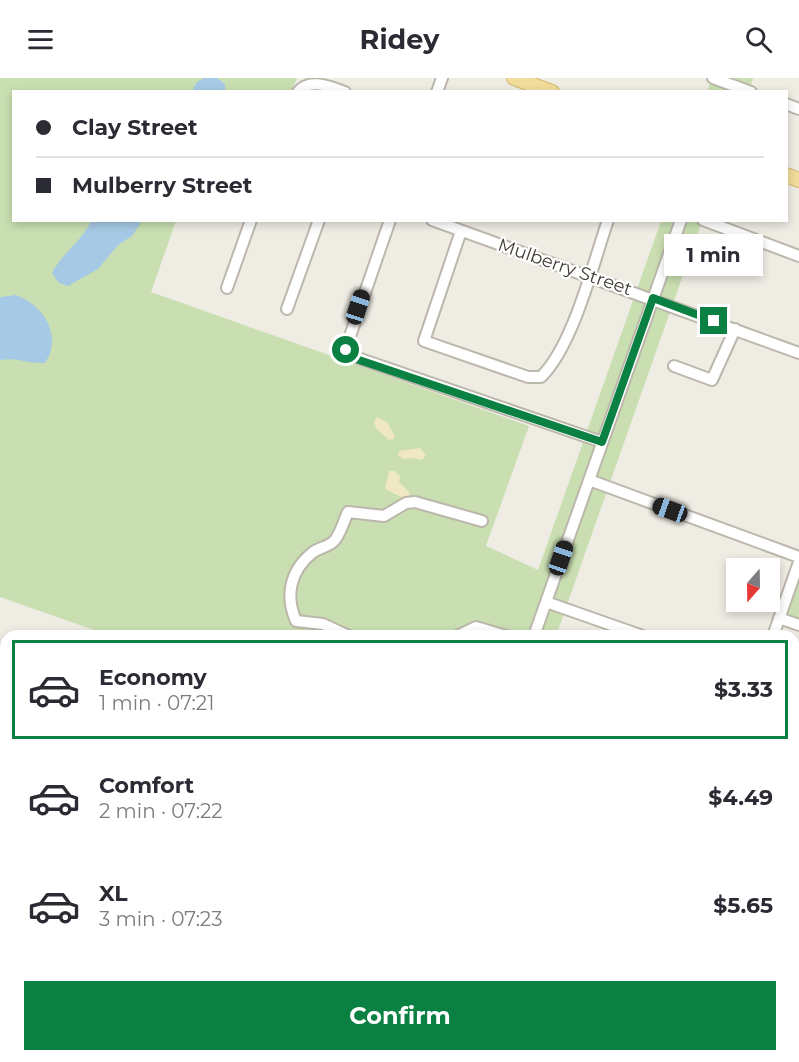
<!DOCTYPE html>
<html lang="en">
<head>
<meta charset="utf-8">
<style>
  body { margin:0; font-family:Montserrat,sans-serif; background:#f7f7f7; color:#2b2b33; height:100vh; display:flex; flex-direction:column; font-size:22px; white-space:nowrap }
  * { box-sizing:border-box; margin:0 }
  p { font-size:20px; color:#7c7c81 }
  .icon { flex:none; width:33px; height:33px; fill:none; stroke:currentColor; stroke-width:2; stroke-linecap:round; stroke-linejoin:round }
  .map { position:relative; flex:1; overflow:hidden }
  .side { position:absolute; left:0px; top:552px; width:800px; height:432px; display:flex; flex-direction:column; background:#fff; border-radius:18px 18px 0 0; box-shadow:0 3px 9px #0003 }
  .side>* { flex:none }
  .hud { position:absolute; left:12px; top:12px; width:776px; height:132px; border-radius:0px; box-shadow:0 3px 9px #0003; display:grid; align-content:center; height:132px; padding:0 24px; background:#fff }
  .needle { width:39px; rotate:200deg }
  .tools { position:absolute; left:726px; top:480px; display:grid; gap:12px }
  .tools a { display:grid; place-items:center; width:54px; height:54px; border-radius:0px; background:#fff; box-shadow:0 3px 9px #0003; font-size:30px }
  .end { position:absolute; width:27px; height:27px; margin:-14px; border:8px solid #0b8043; background:#fff; box-shadow:0 0 0 3px #fff }
  .from { border-radius:50% }
  .bubble { position:absolute; height:42px; border-radius:0px; background:#fff; box-shadow:0 3px 9px #0003; font-size:20px; font-weight:700; line-height:42px; text-align:center }
  .car { position:absolute; width:18px; height:36px; margin:-18px -9px; border-radius:8px; box-shadow:0 0 4px 2px #0007; background:linear-gradient(#222 24%,#8ab4d8 0 40%,#222 0 76%,#8ab4d8 0 86%,#222 0) }
  .hud b { display:flex; align-items:center; gap:21px; height:57px; font-size:22px }
  .hud b+b { border-top:2px solid #e1e1e2 }
  .hud i { width:15px; height:15px; background:#2b2b33 }
  ul { padding:10px 0 0; list-style:none }
  li { display:flex; align-items:center; gap:18px; height:99px; margin:0 12px 9px; padding:0 12px; border:3px solid transparent; border-radius:0px }
  li div { flex:1 }
  li b { display:block; font-size:22px }
  li em { font-style:normal; font-weight:700 }
  li.active { border-color:#0b8043 }
  li>.icon { width:54px; height:54px; stroke-width:1.5 }
  .button { display:flex; gap:12px; margin-top:auto; padding:12px 24px }
  .button a { flex:1; height:69px; border-radius:0px; background:#0b8043; color:#fff; font-size:24px; font-weight:700; line-height:69px; text-align:center }
  header { display:flex; justify-content:space-between; align-items:center; height:78px; padding:0 24px; background:#fff; font-size:27px; font-weight:700 }
  .map>svg:first-child { display:block }
</style>
</head>
<body>
<header><svg class="icon" aria-label="menu" viewBox="0 0 24 24"><path d="M4 6h16M4 12h16M4 18h16"/></svg>Ridey<svg class="icon" aria-label="search" viewBox="0 0 24 24"><circle cx="10" cy="10" r="6"/><path d="M15 15l6 6"/></svg></header>
<div class="map">
<svg width="799" height="984" viewBox="0 0 799 984">
  <rect width="100%" height="100%" fill="#efece4"/>
  <path fill="#c9dfb1" d="M0,0H297L291,14H14V142L176,143L151,214L529,348L486,468L538,492L661,143H702L556,558H111L0,519Z
    M712,0H753L749,13L707,14Z
    M799,499V541L787,536Z
    M0,633L6,635V885L0,882Z"/>
  <path fill="#f0e8c3" d="M377,339L388,345L395,359L393,361L389,362L376,350L374,344Z
    M420,370L426,377L422,382L412,380L403,381L398,377L399,373Z
    M389,393H394L400,398L399,404L410,415L407,422L385,411Z"/>
  <path fill="#a6cae6" d="M204,0H217L225,6V13H192L197,4Z
    M91,143H142L132,158L118,167L98,191L68,208L59,205L52,195C62,175 81,165 91,143Z
    M16,217C44,227 63,258 45,285C29,286 15,279 0,282V219Z"/>
  <g fill="none" stroke-linecap="round" stroke-linejoin="round">
    <g stroke="#bcb7ab" stroke-width="14">
      <path id="minor" d="M713,0L751,14
        M298,14C309,0 328,8 345,14
        M437,14L442,0
        M786,26L799,31
        M390,142L347,267L349,277L602,364
        M432,142L799,275
        M703,142L799,178
        M461,153L424,263L528,299H541C573,268 593,186 608,142
        M227,210L251,142
        M287,231L319,142
        M674,288L712,302L735,251
        M589,402L799,479
        M546,524L643,558
        M779,540L799,547
        M349,558L323,546L296,543C285,518 290,493 312,475C318,470 327,469 333,464C340,458 344,442 348,434L384,438L406,425L415,424L482,443
        M457,558L476,549L506,558
        M534,558L681,142
        M773,558L799,484
        M794,614L799,616
        M794,690L799,692
        M794,759L799,761
        M789,978L796,984
        M393,984L395,978
        M530,984L533,978
        M551,984L558,978
        M720,984L722,978"/>
    </g>
    <g stroke="#d4b96d" stroke-width="16">
      <path id="major" d="M514,0L552,14
        M786,97L799,102"/>
    </g>
    <use href="#minor" stroke="#fff" stroke-width="10"/>
    <use href="#major" stroke="#f2dc9b" stroke-width="14"/>
  </g>
  <g fill="none" stroke-linecap="round" stroke-linejoin="round">
    <path stroke="#0b8043" stroke-width="8" d="M346,272L349,277L359,282L602,364L653,220L714,243"/>
  </g>
  <g text-anchor="middle" dominant-baseline="central" stroke-width="4.5" stroke-linejoin="round" paint-order="stroke">
    <g font-size="18" fill="#413c34" stroke="#fff">
      <text transform="translate(565 189) rotate(19)">Mulberry Street</text>
    </g>
  </g>
</svg>
<div class="tools">
<a><svg class="needle" viewBox="-14 -14 28 28"><path d="M0-13l5 13h-10z" fill="#e53935"/><path d="M0 13l5-13h-10z" fill="#7c7c81"/></svg></a>
</div>
<i class="end from" style="left:346px;top:272px"></i>
<i class="end" style="left:714px;top:243px"></i>
<div class="bubble" style="left:664px;top:156px;width:99px">1 min</div>
<i class="car" style="left:358px;top:229px;rotate:18deg"></i>
<i class="car" style="left:670px;top:432px;rotate:290deg"></i>
<i class="car" style="left:561px;top:480px;rotate:19deg"></i>
<div class="hud">
<b><i class="from"></i>Clay Street</b>
<b><i></i>Mulberry Street</b>
</div>
<section class="side">
<ul>
<li class="active"><svg class="icon" aria-label="car" viewBox="0 0 24 24"><path d="M5 17H2v-5l4-1 3-4h7l3 4 3 1v5h-3M9 17h6M6 11h13"/><circle cx="7" cy="17" r="2"/><circle cx="17" cy="17" r="2"/></svg><div><b>Economy</b><p>1 min · 07:21</p></div><em>$3.33</em></li>
<li><svg class="icon" aria-label="car" viewBox="0 0 24 24"><path d="M5 17H2v-5l4-1 3-4h7l3 4 3 1v5h-3M9 17h6M6 11h13"/><circle cx="7" cy="17" r="2"/><circle cx="17" cy="17" r="2"/></svg><div><b>Comfort</b><p>2 min · 07:22</p></div><em>$4.49</em></li>
<li><svg class="icon" aria-label="car" viewBox="0 0 24 24"><path d="M5 17H2v-5l4-1 3-4h7l3 4 3 1v5h-3M9 17h6M6 11h13"/><circle cx="7" cy="17" r="2"/><circle cx="17" cy="17" r="2"/></svg><div><b>XL</b><p>3 min · 07:23</p></div><em>$5.65</em></li>
</ul>
<div class="button"><a>Confirm</a></div>
</section>
</div>
</body>
</html>
